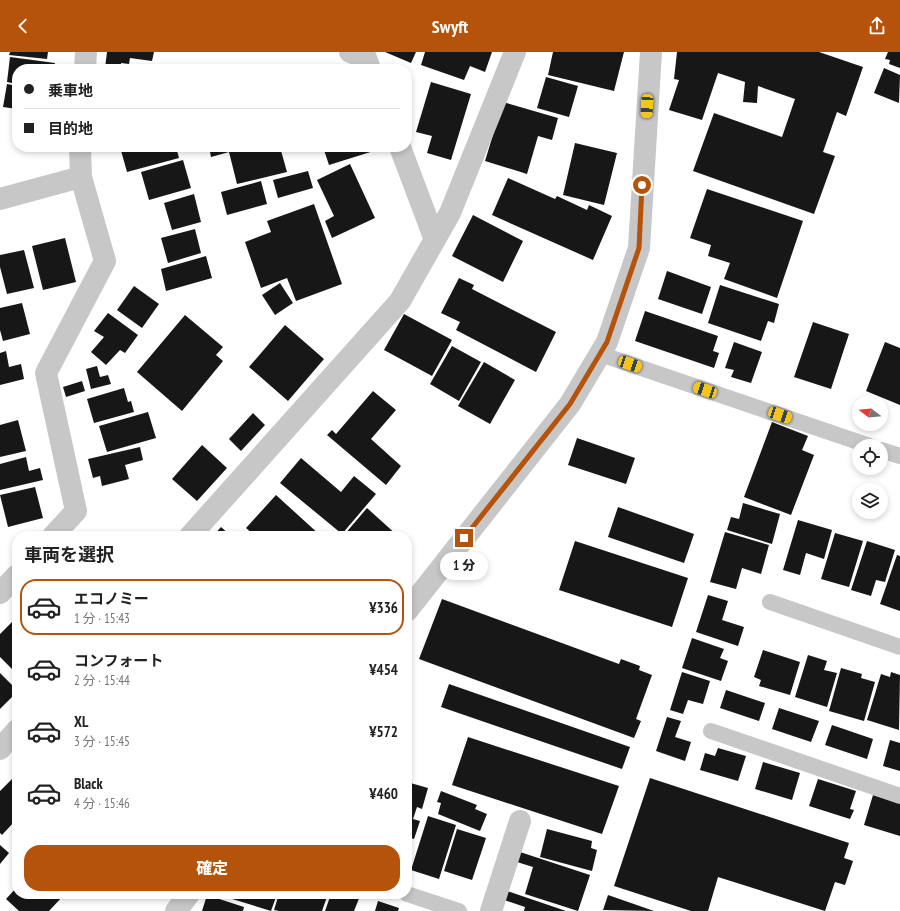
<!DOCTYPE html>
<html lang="ja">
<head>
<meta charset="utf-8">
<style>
  body { margin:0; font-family:"PT Sans Narrow","Noto Sans JP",sans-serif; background:#f6f6f6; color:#222; height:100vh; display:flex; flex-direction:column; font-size:15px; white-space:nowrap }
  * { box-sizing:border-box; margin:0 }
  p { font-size:13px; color:#767676 }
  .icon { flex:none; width:22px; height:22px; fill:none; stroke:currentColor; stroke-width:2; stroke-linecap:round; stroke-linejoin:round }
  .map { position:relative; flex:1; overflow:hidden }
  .panel { position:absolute; left:12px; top:479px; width:400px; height:368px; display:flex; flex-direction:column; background:#fff; border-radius:16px; box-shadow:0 2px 6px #0003 }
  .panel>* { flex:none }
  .hud { position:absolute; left:12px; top:12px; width:400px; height:88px; border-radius:16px; box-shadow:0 2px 6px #0003; display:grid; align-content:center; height:88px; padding:0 12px; background:#fff }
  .needle { width:26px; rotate:286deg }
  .tools { position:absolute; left:852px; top:343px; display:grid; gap:8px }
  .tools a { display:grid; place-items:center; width:36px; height:36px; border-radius:50%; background:#fff; box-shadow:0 2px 6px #0003; font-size:20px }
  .end { position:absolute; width:18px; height:18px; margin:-9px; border:5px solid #b45309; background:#fff; box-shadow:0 0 0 2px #fff }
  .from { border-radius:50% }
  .bubble { position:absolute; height:28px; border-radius:14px; background:#fff; box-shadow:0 2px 6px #0003; font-size:13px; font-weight:800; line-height:28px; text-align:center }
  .car { position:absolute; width:12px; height:24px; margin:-12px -6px; border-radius:5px; box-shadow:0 0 3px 1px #0007; background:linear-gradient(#f5c518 24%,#345 0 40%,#f5c518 0 76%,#345 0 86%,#f5c518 0) }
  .hud b { display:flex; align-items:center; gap:14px; height:38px; font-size:15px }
  .hud b+b { border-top:1px solid #e0e0e0 }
  .hud i { width:10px; height:10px; background:#222 }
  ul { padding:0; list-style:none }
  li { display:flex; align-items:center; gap:12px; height:56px; margin:0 8px 6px; padding:0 4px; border:2px solid transparent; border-radius:16px }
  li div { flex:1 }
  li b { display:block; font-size:15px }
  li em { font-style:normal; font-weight:800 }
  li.current { border-color:#b45309 }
  li>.icon { width:36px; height:36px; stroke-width:1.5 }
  h2 { padding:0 12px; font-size:18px; line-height:48px }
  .cta { display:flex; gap:8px; margin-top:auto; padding:8px 12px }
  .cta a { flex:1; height:46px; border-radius:16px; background:#b45309; color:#fff; font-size:16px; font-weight:800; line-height:46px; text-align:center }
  header { display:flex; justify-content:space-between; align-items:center; height:52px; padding:0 12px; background:#b45309; color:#fff; font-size:18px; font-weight:800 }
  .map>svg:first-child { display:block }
</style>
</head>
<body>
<header><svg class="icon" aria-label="back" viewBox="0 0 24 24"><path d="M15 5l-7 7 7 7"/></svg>Swyft<svg class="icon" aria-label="share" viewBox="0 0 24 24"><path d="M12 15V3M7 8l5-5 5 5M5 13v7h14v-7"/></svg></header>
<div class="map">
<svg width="900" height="859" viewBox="0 0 900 859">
  <rect width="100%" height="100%" fill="#fff"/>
  <path fill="#171717" d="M10,0H48L47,7L9,3Z
    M107,0H154L152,9L130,6L129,12L121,11V17L105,16Z
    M385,0H416L411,11Z
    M425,0H492L485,20L470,14L464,28L421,13Z
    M553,0H624L614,39L548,23Z
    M677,0H819L863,15L846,64L837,60L823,100L835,104L814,162L693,119L714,61L782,85L795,47L758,34L757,51L743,50L745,30L718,21L702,68L669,58L679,28L674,27Z
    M888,0H900V16L889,12L890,8L885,7Z
    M10,5L55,11L54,17H17V32L7,30Z
    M884,16L900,23L899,51L874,41Z
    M546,25L578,34L569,65L537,56Z
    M431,30L471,42L451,108L427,101L432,84L416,80Z
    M7,32L17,34V57L3,55Z
    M503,50L558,66L552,88L538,84L527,122L485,109Z
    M575,91L617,101L604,153L563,143Z
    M120,95H176L179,106L127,120Z
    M209,95H280L287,120L237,132L229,100L211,105Z
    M323,95H380V97L329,113Z
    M183,108L191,136L149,148L141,120Z
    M350,112L375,166L332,186L325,169L334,164L317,128Z
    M308,119L313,136L278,146L273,128Z
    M508,126L555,147L557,144L587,158L589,153L612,164L593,208L492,163Z
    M261,129L267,152L227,163L221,140Z
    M707,137L803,169L777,246L724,227L730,211L708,204L711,193L690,186Z
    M194,142L201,170L172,178L164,151Z
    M314,152L342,232L296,249L287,226L261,236L245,190L271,180L267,169Z
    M473,163L523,189L503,230L452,204Z
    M195,177L201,201L168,211L161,186Z
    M65,186L76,230L43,238L32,194Z
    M24,198L34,236L7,242L0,215V203Z
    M206,204L212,226L166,239L161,217Z
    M667,219L711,235L702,262L658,247Z
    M459,226L474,233L472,237L556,280L536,320L456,278L460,270L441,261Z
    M280,231L293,251L275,263L262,243Z
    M720,233L779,252L774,271L768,269L761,289L708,271Z
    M134,234L159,252L142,276L117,258Z
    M22,251L30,282L3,289L0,278V256Z
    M645,259L718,284L713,299L719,301L714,316L635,289Z
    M108,261L138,283L125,301L120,298L106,313L91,300L104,285L94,279Z
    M404,262L452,288L432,324L384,298Z
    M185,263L223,295L216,303L223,309L182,359L137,320Z
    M813,270L849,282L831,337L794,325Z
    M285,273L324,307L288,349L249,315Z
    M734,290L762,300L751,331L731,325L734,318L725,316Z
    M885,290L900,296V353L866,339Z
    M452,294L481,310L459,349L430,332Z
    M6,299L9,315L21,312L24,327L0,333V301Z
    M484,310L515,328L490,372L458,354Z
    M97,314L100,325L108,323L111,332L91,337L86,317Z
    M82,329L85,339L66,345L63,335Z
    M124,336L128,350L131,349L134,360L94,371L87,347Z
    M373,339L396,358L371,387L401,414L386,433L327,383L332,378L336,382Z
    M148,360L156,386L107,400L99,374Z
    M253,361L265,373L241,399L229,387Z
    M18,368L26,399L0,405V373Z
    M772,370L808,384L802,398L814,403L791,463L744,445Z
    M577,386L635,406L626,432L568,413Z
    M202,393L227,416L197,449L172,427Z
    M140,395L143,408L125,413L129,427L102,434L100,424L93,426L88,407Z
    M26,405L29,419L40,416L43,428L0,438V412Z
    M301,406L341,440L354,424L376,442L342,482L280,431Z
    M35,435L43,466L8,475L0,443Z
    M276,443L321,484H255L246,476Z
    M743,451L780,462L772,492L727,478L731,465L739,467Z
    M618,455L694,482L684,511L608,485Z
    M367,456L398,484L344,483Z
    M798,468L832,478L824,507L806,501L800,523L783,518Z
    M221,475L231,484H213Z
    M725,480L769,493L761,522L742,516L736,537L710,530Z
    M835,481L863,489L849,535L821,527Z
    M575,489L688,526L672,575L559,538Z
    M867,489L895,498L885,530L876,528L871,544L851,538Z
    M897,503L900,504V559L880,552Z
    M708,543L728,549L722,568L744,575L738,594L696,580Z
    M442,547L619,612L621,607L640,614L639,618L652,623L636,667L641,669L634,686L419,607Z
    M12,570L17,575V622L0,605V582Z
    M692,586L724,597L720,606L728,609L721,629L682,616Z
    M763,598L800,610L790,643L759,634L761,628L754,625Z
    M808,603L827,609L824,618L837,621L827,655L795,645Z
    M841,616L862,622L861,626L875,630L864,669L829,659Z
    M682,620L710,629L703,652L688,648L683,662L670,658Z
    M891,620L900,623L899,678L867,668L881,622L890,625Z
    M0,621L17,638V640L0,657Z
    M449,632L630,695L622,717L441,655Z
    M726,638L765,651L759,669L720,656Z
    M779,656L819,669L811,690L772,677Z
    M667,665L681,669L675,685L691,690L685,709L656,699Z
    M832,673L873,687L867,707L825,693Z
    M468,685L619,734L602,782L452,733Z
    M890,688L900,691V719L883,714Z
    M718,696L746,704L738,729L700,718L705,701L715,704Z
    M763,710L800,721L792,748L755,737Z
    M650,726L849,791L844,806L853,809L845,833L835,830L825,859L718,825L708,859H691L614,834Z
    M12,727L17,732V773L14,770L2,783L0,781V739Z
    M818,727L856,739L850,757L854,758L850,767L809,754Z
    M407,730L428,736L422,757L417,755L413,767L420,769L414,787L407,785Z
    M441,739L477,753L475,757L487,762L480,779L438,762L441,751L437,750Z
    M873,743L900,751V784L864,773Z
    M428,764L456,773L439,827L411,818Z
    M457,777L486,786L472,828L444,819Z
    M547,777L592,789L591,796L597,798L592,819L540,805Z
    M0,793L9,801L0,812Z
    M520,800L590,823L578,859L525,842L533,815L517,810Z
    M17,835V842H60L63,844L49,859H19L6,847Z
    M507,839L566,859H524L525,855L504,848Z
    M216,842H277L271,859Z
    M279,842H328L322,859H279L274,858Z
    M331,842H356L360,844L354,859H325Z
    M207,843L244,855L243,859H202Z
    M608,843L654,859L603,858Z
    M378,849L399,856L398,859H375Z"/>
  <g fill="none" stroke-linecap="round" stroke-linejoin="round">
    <path stroke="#c7c7c7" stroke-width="16" d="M600,302L870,394
      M881,398L900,404
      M770,550L900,595
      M711,679L900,744
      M407,842L459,859"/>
    <path stroke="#c7c7c7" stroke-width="22" d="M350,0L366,6L370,17
      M85,17L86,0
      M400,95L435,188
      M0,147L81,125
      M53,484L76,459L46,321L105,209L81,125L80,95
      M190,484L400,249L450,161L515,0
      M0,541L17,523
      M407,559L570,352L607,290L639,196L651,0
      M0,697L17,678
      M176,859L189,842
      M491,859L520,769"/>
  </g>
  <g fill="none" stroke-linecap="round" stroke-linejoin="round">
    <path stroke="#b45309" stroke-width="5" d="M464,486L570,352L607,290L639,196L642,133"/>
  </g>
</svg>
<div class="tools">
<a><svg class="needle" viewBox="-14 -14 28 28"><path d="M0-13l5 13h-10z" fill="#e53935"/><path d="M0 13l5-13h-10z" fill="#767676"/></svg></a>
<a><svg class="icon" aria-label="locate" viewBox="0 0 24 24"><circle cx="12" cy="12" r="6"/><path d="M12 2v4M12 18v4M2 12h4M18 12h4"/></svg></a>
<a><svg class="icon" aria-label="layers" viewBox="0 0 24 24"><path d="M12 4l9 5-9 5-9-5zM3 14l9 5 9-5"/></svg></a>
</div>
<i class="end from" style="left:642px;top:133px"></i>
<i class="end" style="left:464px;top:486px"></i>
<div class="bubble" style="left:440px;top:500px;width:48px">1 分</div>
<i class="car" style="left:647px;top:54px;rotate:183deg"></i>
<i class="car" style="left:630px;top:312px;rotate:109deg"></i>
<i class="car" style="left:705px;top:338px;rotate:289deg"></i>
<i class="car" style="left:780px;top:363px;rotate:109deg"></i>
<div class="hud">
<b><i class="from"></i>乗車地</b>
<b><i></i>目的地</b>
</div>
<section class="panel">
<h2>車両を選択</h2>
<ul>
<li class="current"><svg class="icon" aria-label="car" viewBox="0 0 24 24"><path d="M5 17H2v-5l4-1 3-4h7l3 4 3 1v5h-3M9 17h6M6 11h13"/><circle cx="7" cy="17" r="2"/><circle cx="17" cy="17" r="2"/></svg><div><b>エコノミー</b><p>1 分 · 15:43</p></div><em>¥336</em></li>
<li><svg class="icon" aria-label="car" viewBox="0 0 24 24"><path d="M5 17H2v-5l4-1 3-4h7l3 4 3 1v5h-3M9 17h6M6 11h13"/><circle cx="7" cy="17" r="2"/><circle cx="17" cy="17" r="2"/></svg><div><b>コンフォート</b><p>2 分 · 15:44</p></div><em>¥454</em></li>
<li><svg class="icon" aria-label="car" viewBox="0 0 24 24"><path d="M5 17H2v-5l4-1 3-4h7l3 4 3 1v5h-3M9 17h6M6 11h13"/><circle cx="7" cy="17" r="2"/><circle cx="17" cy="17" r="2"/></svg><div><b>XL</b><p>3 分 · 15:45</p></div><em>¥572</em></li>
<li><svg class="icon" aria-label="car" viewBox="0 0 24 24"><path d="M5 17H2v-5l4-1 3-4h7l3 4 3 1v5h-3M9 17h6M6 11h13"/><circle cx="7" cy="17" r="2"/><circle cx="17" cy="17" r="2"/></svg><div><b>Black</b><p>4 分 · 15:46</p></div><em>¥460</em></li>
</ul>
<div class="cta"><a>確定</a></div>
</section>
</div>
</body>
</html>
